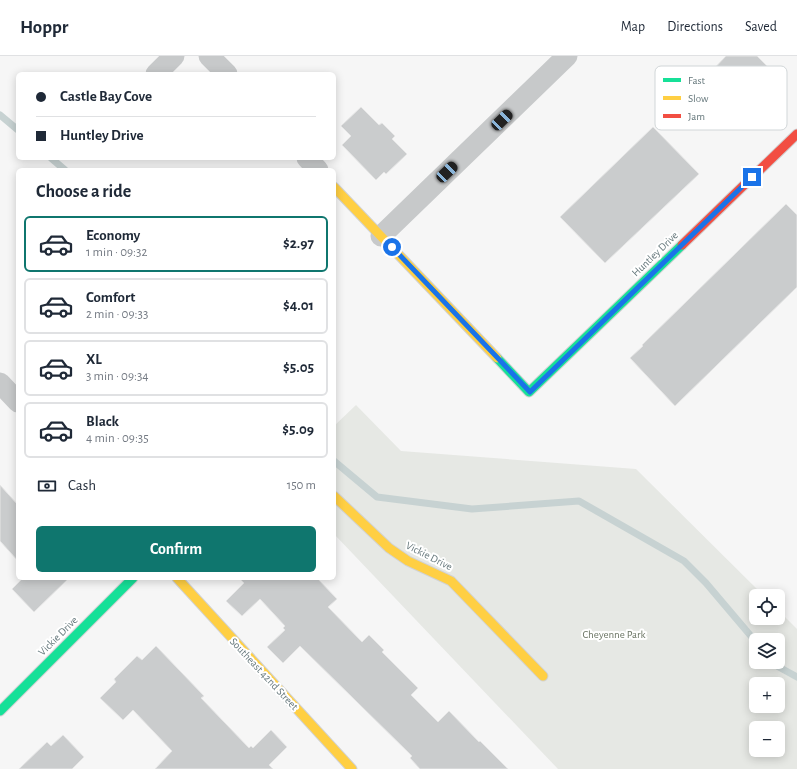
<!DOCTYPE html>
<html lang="en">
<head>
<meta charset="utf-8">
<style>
  body { margin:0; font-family:"Alegreya Sans",sans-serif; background:#f2f2f3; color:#1f2937; height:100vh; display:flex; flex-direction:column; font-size:15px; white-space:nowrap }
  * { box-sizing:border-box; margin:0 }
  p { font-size:13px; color:#747a83 }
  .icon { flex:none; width:22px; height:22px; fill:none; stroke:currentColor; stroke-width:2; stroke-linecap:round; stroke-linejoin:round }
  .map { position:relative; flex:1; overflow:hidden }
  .drawer { position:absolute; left:16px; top:112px; width:320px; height:412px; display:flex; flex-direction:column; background:#fff; border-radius:6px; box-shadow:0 2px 10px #0003 }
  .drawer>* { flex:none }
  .guide { position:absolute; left:16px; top:16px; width:320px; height:88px; border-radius:6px; box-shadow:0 2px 10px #0003; display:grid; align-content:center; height:88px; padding:0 20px; background:#fff }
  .fabs { position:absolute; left:749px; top:533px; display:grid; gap:8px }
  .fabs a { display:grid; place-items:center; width:36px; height:36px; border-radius:6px; background:#fff; box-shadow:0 2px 10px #0003; font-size:20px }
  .end { position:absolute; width:18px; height:18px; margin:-9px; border:5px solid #1a73e8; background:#fff; box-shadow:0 0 0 2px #fff }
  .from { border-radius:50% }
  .car { position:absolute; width:12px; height:24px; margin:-12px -6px; border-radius:5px; box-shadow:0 0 3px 1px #0007; background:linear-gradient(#222 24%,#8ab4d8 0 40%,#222 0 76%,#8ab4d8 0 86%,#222 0) }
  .guide b { display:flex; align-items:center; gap:14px; height:38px; font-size:15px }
  .guide b+b { border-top:1px solid #e0e1e3 }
  .guide i { width:10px; height:10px; background:#1f2937 }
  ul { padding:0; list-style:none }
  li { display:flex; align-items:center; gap:12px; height:56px; margin:0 8px 6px; padding:0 12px; border:2px solid #e0e1e3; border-radius:6px }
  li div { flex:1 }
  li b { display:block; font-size:15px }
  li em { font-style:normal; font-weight:600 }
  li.active { border-color:#0f766e }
  li>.icon { width:36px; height:36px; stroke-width:1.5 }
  h2 { padding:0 20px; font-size:18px; line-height:48px }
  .pay { display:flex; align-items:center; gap:10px; height:44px; padding:0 20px; font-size:15px }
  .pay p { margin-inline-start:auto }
  .button { display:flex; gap:8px; margin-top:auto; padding:8px 20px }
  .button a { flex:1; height:46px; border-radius:6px; background:#0f766e; color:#fff; font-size:16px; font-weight:600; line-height:46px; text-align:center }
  header { display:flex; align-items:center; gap:24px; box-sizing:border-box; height:56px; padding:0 20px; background:#fff; border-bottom:1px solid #e0e1e3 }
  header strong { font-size:19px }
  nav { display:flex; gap:22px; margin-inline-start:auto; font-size:14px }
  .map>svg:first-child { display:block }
</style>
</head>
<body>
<header>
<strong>Hoppr</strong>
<nav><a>Map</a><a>Directions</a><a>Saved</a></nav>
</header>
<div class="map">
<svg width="797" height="713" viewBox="0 0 797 713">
  <rect width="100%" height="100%" fill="#f6f6f6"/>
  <path fill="#e6e8e4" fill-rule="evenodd" d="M356,349L401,395L636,413L764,540H756V562H778V554L797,573V713H558L334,478V370ZM756,584H778V606H756ZM756,628H778V650H756ZM756,672H778V694H756Z"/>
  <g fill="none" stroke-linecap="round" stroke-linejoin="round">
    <path stroke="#c7d2d2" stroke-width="7" d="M0,59L18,74
      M51,102L65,114
      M334,405L377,441L472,453L579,445L684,505L706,527L756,586
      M773,606L777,610L797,621"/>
  </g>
  <path fill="#cacccd" stroke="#e6e6e6" d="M726,0H757L773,16L767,22L779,34L759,54L746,42L718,71L687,41Z
    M361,51L379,69L382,67L395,80L392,83L407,98L386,118L384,116L376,124L342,89L351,80L341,70Z
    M653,71L699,118L605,207L560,161Z
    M786,148L797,159V231L675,350L630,302L643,290L642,289Z
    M0,429L18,449V505L0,485Z
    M23,522H69L34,556L12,533Z
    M239,522H317L337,543L328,551L362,586L369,579L384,594L382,596L418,632L411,639L438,666L449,655L479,686L480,685L508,713H420L410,702L412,700L300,590L283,607L267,591L285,574L283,572L285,570L260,543L242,560L226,545L244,527Z
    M156,590L204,640L201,642L249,692L251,690L253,692L271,674L287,691L269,709L273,713H155L172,695L133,654L123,664L100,642L116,626L114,623L137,600L142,604Z
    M63,679L84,701L72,713H19L47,686L51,690Z"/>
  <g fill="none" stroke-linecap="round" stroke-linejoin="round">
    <g stroke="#d1d2d3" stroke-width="11">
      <path id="fast" d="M497,302L529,336L682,189
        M0,655L133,522"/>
    </g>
    <g stroke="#d1d2d3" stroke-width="11">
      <path id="slow" d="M334,131L497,302
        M334,440L389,492L408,505L451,525L543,620
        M177,522L352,713"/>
    </g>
    <g stroke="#d1d2d3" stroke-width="11">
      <path id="jam" d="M682,189L797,78"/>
    </g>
    <path stroke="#c7c9ca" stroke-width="21" d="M209,0L227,18
      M156,18L174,0
      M307,102L318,114
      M381,180L567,0
      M0,327L18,346"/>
    <use href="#fast" stroke="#16e098" stroke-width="9"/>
    <use href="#slow" stroke="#ffcf43" stroke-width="9"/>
    <use href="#jam" stroke="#f24e42" stroke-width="9"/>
  </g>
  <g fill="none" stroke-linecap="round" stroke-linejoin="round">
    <path stroke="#1a73e8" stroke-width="5" d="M392,191L530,336L752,121"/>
  </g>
  <g text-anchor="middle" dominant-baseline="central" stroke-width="4" stroke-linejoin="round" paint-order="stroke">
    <g font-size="11" fill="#66787c" stroke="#fff">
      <text transform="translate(655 198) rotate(-44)">Huntley Drive</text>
      <text transform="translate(429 500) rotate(27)">Vickie Drive</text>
      <text transform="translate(58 580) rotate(-45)">Vickie Drive</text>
      <text transform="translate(264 618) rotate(47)">Southeast 42nd Street</text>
    </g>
    <g font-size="11" fill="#6b7564" stroke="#fff">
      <text x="614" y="578">Cheyenne Park</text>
    </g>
  </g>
  <rect x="655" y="10" width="132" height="64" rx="6" fill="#fff" stroke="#d1d6d8" stroke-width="1"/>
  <rect x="663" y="22" width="18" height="4" fill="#16e098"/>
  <rect x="663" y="40" width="18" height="4" fill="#ffcf43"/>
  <rect x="663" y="58" width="18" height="4" fill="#f24e42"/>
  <g font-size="11" fill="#66787c">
    <text x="688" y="28">Fast</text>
    <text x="688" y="46">Slow</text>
    <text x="688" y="64">Jam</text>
  </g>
</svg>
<div class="fabs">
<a><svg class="icon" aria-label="locate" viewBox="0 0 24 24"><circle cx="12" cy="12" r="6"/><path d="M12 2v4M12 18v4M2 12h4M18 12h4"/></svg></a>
<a><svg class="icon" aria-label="layers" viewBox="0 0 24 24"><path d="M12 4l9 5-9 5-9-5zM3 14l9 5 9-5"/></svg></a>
<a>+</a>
<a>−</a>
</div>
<i class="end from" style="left:392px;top:191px"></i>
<i class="end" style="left:752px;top:121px"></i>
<i class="car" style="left:502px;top:64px;rotate:46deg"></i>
<i class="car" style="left:447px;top:116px;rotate:46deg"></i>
<div class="guide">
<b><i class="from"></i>Castle Bay Cove</b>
<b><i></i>Huntley Drive</b>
</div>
<section class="drawer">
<h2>Choose a ride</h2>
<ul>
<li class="active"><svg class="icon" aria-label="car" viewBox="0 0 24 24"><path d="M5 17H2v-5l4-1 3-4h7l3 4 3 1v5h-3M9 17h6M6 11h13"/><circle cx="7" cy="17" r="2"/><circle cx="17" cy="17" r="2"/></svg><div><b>Economy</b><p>1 min · 09:32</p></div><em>$2.97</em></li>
<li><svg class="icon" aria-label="car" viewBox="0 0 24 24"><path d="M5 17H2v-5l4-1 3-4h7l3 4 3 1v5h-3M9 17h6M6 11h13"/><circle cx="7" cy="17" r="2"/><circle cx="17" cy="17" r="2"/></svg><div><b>Comfort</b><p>2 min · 09:33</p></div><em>$4.01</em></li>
<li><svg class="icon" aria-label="car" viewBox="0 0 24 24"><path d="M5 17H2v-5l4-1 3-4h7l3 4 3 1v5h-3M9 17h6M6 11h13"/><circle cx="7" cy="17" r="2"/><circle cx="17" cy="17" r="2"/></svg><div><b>XL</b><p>3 min · 09:34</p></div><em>$5.05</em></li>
<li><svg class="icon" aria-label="car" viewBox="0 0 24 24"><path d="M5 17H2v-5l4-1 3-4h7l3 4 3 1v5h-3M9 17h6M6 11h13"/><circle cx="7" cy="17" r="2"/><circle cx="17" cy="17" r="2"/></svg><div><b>Black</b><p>4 min · 09:35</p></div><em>$5.09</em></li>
</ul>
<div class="pay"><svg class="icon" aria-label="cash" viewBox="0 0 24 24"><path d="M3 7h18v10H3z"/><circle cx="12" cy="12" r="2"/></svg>Cash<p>150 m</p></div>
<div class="button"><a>Confirm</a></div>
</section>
</div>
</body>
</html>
